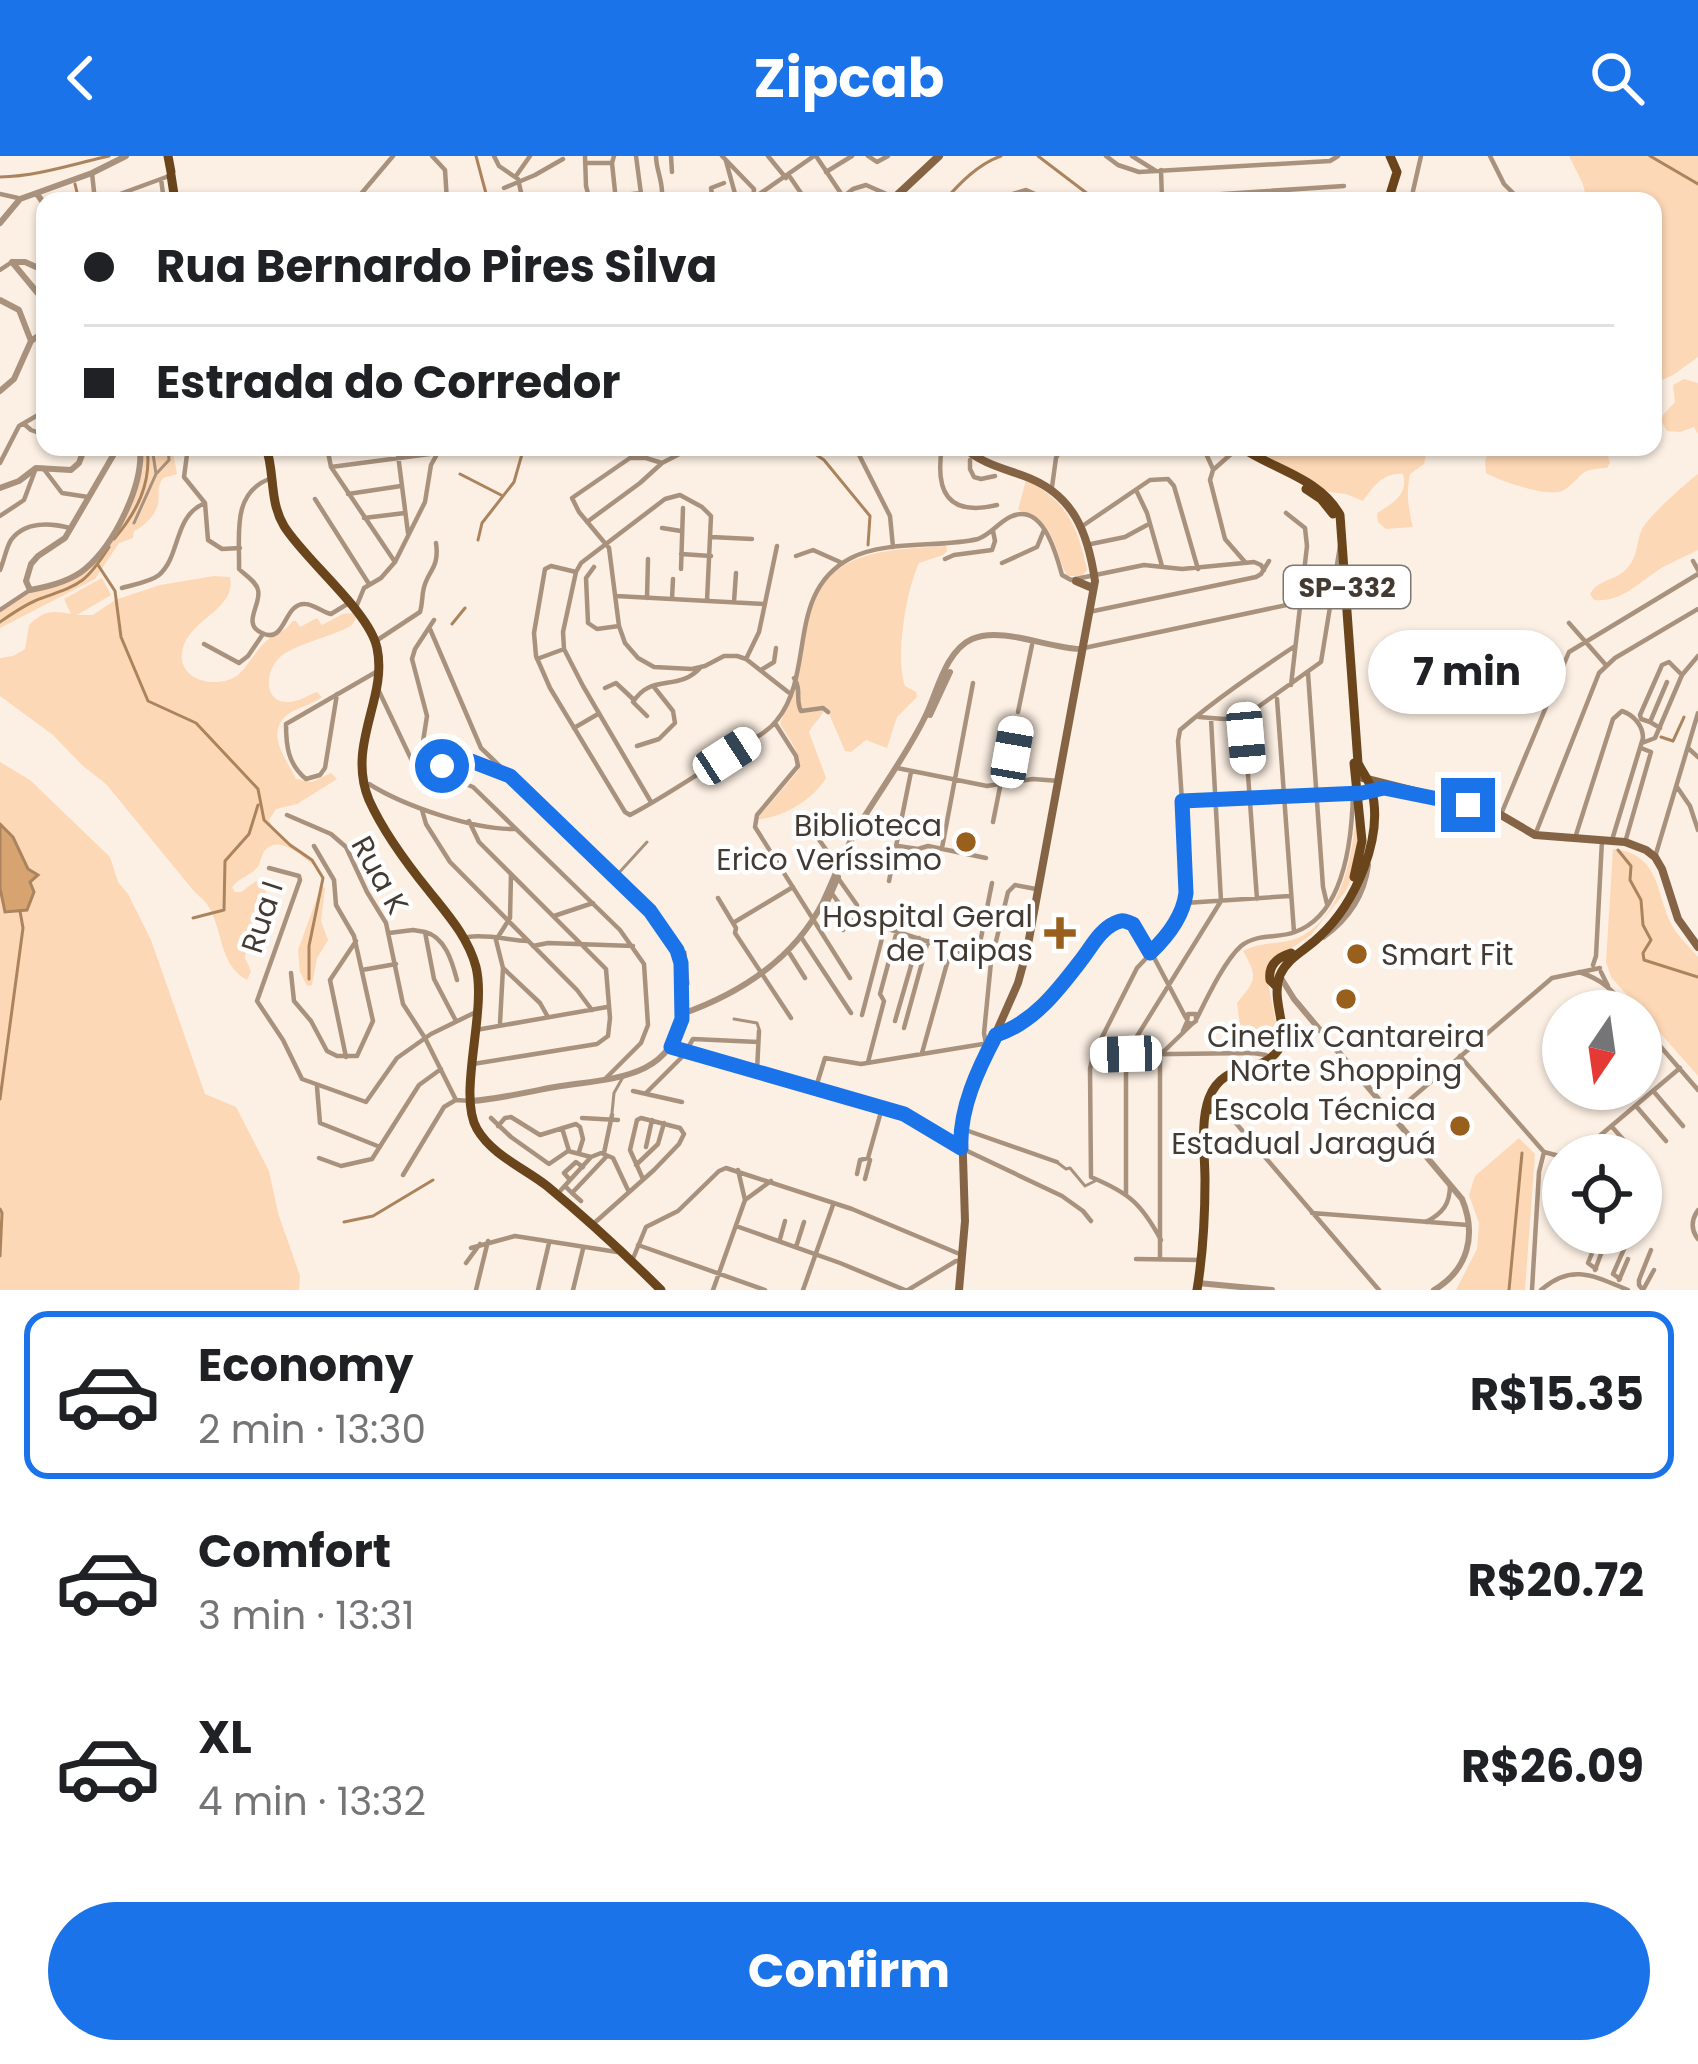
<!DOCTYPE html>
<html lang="en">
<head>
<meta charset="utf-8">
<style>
  body { margin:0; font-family:Poppins,sans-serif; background:#f2f2f2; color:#202124; height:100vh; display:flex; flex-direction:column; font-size:45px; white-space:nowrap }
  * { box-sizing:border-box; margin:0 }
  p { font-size:39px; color:#757577 }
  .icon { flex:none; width:66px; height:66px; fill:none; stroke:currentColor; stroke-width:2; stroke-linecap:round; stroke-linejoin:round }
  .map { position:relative; height:1134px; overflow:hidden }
  .sheet { display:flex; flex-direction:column; background:#fff; flex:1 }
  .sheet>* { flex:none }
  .top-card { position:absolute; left:36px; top:36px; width:1626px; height:264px; border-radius:24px; box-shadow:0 3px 9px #0004; display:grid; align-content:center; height:264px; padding:0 48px; background:#fff }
  .needle { width:78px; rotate:193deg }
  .buttons { position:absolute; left:1542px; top:834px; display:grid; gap:24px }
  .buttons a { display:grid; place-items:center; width:120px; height:120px; border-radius:50%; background:#fff; box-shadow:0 3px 9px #0004; font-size:60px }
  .end { position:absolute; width:54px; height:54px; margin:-27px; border:15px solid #1a73e8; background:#fff; box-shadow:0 0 0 6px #fff }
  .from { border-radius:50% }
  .bubble { position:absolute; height:84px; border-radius:42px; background:#fff; box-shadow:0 3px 9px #0004; font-size:39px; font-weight:700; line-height:84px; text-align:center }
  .car { position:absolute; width:36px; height:72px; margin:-36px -18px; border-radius:15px; box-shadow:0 0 9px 3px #0007; background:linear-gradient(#fff 24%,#345 0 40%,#fff 0 76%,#345 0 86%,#fff 0) }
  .top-card b { display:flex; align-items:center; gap:42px; height:114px; font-size:45px }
  .top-card b+b { border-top:3px solid #e0e0e0 }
  .top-card i { width:30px; height:30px; background:#202124 }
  ul { padding:21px 0 0; list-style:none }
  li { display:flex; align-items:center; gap:36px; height:168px; margin:0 24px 18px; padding:0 24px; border:6px solid transparent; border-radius:24px }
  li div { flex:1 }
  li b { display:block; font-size:45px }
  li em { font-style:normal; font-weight:700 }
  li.selected { border-color:#1a73e8 }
  li>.icon { width:108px; height:108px; stroke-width:1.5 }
  .cta { display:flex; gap:24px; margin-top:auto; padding:24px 48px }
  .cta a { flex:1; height:138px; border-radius:72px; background:#1a73e8; color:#fff; font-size:48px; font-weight:700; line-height:138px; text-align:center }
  header { display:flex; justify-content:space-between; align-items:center; height:156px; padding:0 48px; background:#1a73e8; color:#fff; font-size:54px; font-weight:700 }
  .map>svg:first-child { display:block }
</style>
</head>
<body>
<header><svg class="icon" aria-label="back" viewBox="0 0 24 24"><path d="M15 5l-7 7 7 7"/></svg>Zipcab<svg class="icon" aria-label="search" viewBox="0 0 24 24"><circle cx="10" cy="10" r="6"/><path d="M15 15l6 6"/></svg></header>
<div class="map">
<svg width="1698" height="1134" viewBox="0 0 1698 1134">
  <rect width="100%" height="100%" fill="#fcefe3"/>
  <path fill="#fdd8b6" d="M1569,0H1698V201L1673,219L1653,228V45H1587L1583,28Z
    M1684,223L1698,227V278L1694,271L1680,276L1667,275L1661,265L1663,259L1675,246L1673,229Z
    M142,291H172L177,318L163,322C156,333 160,338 158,348C156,359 143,371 134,375L133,382L119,387L95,423L0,472V456L30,436L57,428L96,403L135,338L143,313Z
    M1245,291H1423L1427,295L1424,308L1410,318C1406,337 1408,352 1413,371L1386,373L1378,366L1377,357C1392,348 1409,338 1403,318C1383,316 1373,331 1363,345L1346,338L1329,336Z
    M1490,291H1599L1607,296L1610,307L1607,312C1576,313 1585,320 1564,334C1551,343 1500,325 1486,317L1485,305Z
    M1698,318V394C1686,400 1674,405 1663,411C1640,425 1622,447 1594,444L1590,438C1599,422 1618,425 1629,410C1638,399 1636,386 1642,373C1647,362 1687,326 1698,318Z
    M1026,324C1066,345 1076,367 1086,409L1087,414L1082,420H1067C1053,391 1055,363 1018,354Z
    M946,390L947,395L943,399L919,407C906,434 895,502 905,530L916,536L917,541L897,561L887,592L866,584L851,596L845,595L827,553L821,550L802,555C798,543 802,533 795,522C801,498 803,469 813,446C836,391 896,394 946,390Z
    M214,420L230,421C237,455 186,463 182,497C178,526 221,534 239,518C250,508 258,490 270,482C280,476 285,475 293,465H296L300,471L317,462L322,469L343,458L353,457L356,462L352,469L343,474C326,481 292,490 279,502C265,516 263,547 289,546C298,546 308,539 317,536L322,541C312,549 297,551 287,559C264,578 288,605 296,623L312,626L331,617L337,623L297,648L276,653L269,664C279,686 307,692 319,713C306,705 281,677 265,694C261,699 261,708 256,713C248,721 240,721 232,731L235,736H241L256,725C277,742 262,747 258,767C257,771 257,782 257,786L246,794L245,802L251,815L247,824C218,808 224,774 207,748C203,743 197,739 193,734L106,628L83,610L53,579L0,540V502L13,500L25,493L29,469C43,455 51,454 71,458L64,443L102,422L111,439L77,459H93L115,444L160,429Z
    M796,528L800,557L824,554C820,564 813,567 809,576L826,622C814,643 781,663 757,663L798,615C802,597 789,583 780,568Z
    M0,606L30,624L110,701L118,726L128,738L151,784L205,938L236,951L269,1015L278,1057L300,1120L299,1134H0Z
    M1356,650L1360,677L1356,714L1345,736L1311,779L1277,802L1268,827L1278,877L1241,876L1237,847C1255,825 1259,822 1243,795C1263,785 1280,789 1298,782C1343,763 1355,692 1356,650Z
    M1613,693C1662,698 1655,739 1673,771C1679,782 1690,791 1698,801V920L1611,821L1606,806Z
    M321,731L325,732L321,765L328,784L317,802L312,829L307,830L300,816L298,794Z
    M1519,982L1535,998L1525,1134H1456L1477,1093L1479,1067L1469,1039L1475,1020Z"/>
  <path fill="#d7a371" stroke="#ab845e" stroke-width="3" d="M0,668L13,681L28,713L38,719L30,726L34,736L27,754L5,756L0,732Z"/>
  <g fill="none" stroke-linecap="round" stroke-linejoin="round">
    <path stroke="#ab845e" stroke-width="3" d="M476,0L488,45
      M1038,0L1097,45
      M1650,0L1698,28
      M0,21C38,20 73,8 109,0
      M75,28L79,45
      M902,42L917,45
      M875,45L892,42
      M944,45C960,27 978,8 1001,0
      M805,291L824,304L870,360L868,389
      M460,318L501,339
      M114,383C137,356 152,327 147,291
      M478,384L482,367L514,326L524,291
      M98,409L115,435L121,481L148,545L196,567L258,633L264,664L290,689L312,704L323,722L309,790V823
      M0,466C13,457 27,447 42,442C81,428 86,427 109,391
      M452,468L465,452
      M1661,581L1673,585L1684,561
      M1618,694L1631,710L1630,724L1641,744L1643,769L1651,784L1643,797L1644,804L1698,821
      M193,762L224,754L225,705L249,678L258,649
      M685,796L688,828
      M0,943L23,772L20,755
      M0,1053L2,1057L0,1100
      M344,1066L373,1060L433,1024
      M1509,1134L1522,997"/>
    <path stroke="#a9927d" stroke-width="3" d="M157,317L169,304L168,291
      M134,367L156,318L152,291
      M616,720L647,686
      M734,863L757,867L759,873
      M612,957L614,937L623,921
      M1058,1007L1066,1013L1070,1012L1085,1030L1095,1025"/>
    <path stroke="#a9927d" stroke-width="4.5" d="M432,0L445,14L447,45
      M494,0L499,10L518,23L523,45
      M585,0L586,30L590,45
      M636,0L642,45
      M656,0C656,14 663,25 662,39
      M671,0L672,16
      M722,0L754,33L753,45
      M768,0L786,22
      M816,0L846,45
      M868,0L877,6L888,0
      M1106,0L1118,9L1139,16L1330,5L1338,0
      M1132,0L1156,15
      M1490,0L1504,28L1517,41
      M726,5L737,45
      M585,7H612L614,0
      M612,7L616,45
      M1161,14L1162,45
      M826,16L852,0
      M92,17L95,45
      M516,20L530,0
      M790,21L805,43L803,45
      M161,23L164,45
      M504,32L535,19L563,3
      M1413,35L1421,0
      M0,38L18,42
      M755,41L814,0
      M843,41L853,33L866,29L891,40
      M1162,42L1344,30
      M101,45L169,20
      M355,45L393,0
      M544,45L587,38L616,40L641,37
      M713,45L711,32L724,27
      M990,45L1026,34L1051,45
      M0,114L12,106
      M24,268L31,274L45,279
      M188,291L184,321L205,347L208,384L222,393L240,392
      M327,291L331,311L395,406
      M397,291L408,377
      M693,291L662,307L646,302H630L572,342L579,356L609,392L619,470L625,487L638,502L654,511L692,513L705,510L724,500H737L746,503L788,536
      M855,291L890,360L893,391
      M942,291C935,335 947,361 997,349
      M1203,291L1213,313
      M1239,291L1213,314L1210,324L1225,383L1245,406
      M970,304V313L974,321L981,323L995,320
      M0,307L19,270L45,255
      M331,311L437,297
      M43,312L62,337L88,341
      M269,323C231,338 240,380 239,413C245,419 256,425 258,434C262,448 241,468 262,477C286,489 283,447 305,448C313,448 323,456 331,458L349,447
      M1052,331L1056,302L1062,291
      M1137,336L1147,357L1162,410
      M348,338L401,330
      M315,343L369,428
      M1286,357L1305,372L1307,390L1291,529
      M0,360L24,344L36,312
      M364,362L405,357
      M587,366L640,327L662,307
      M1081,371L1150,324L1168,323L1174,330L1198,413
      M662,372L681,375
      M711,381L752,383
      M1091,388L1125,381L1147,369
      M681,398L711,400
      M796,400L813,394L840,406
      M945,403L954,399L992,394L995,385L993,375
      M1693,405L1698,414
      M1002,407L1037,391L1044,374
      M594,411L586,422L588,467L597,473L619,470
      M681,413L683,352
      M0,414C4,405 6,392 11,384C25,365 51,367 70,372
      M576,416L551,410L545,413L534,477L536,500L550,532L625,656L630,659C668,639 704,614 740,591C753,583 768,576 777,564C816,516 785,436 851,402C886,384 939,392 978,383C991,378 998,367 1010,361C1043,345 1056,398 1062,419L1071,424L1144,409L1182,413L1254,406L1261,409L1264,414
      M122,432C132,429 150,426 159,419C181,400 173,360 205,347
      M616,440L764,448
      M647,442L648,403
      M672,443L673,423
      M734,446L736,417
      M357,449L364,432L381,422L395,406L425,346L431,309L441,291
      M0,454L30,434
      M1089,456L1256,421L1261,418L1269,405
      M1569,467L1605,508
      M430,473L481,592L646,750L677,793L681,807L682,858
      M376,485L420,456C422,450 422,443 423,436C426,415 440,414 436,387
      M204,488L239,507L248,500L263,478
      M1084,492L1301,446
      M537,503L564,493
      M746,503L759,476L777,390
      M761,514L774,506L776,492
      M1308,517L1323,731L1327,748
      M794,522C802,534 795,544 801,555L823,552L828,556
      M377,531L413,607L473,631L620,774L644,808L648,869L641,887L605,923
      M605,532L616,527L633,543
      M337,538L325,612L320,619L306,623C288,608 286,590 286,568L376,516
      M1277,543L1294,776
      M1018,556L1032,489
      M647,560L633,546C652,516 678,537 701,511
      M1199,561L1224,563L1244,561L1321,506L1340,390
      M1244,563L1257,743
      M1650,566L1641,563L1640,559L1662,509L1669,506L1682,519
      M775,567L796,600L798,610L757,659L755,671L850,822
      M574,572L598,558
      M1660,572L1650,566L1667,526
      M1642,587L1655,582L1682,519L1698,500
      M637,590L659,583L675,567L673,555L654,531
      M1688,592L1698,601
      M419,611L427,560L412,503L415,493L434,464
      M897,612L987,630L1033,623L1059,625
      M424,613L471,605L510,620
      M369,628C404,650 474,674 516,673
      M1006,628L1018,563
      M1677,631L1690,650L1698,674
      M1182,645L1350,637
      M651,646L583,530L564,493L563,476L576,416L581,407L665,343L680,339L702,351L711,360L707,445
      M422,654L426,668L450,706L577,834L592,854
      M1502,656L1569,496L1698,418
      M287,659L331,678L346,691L367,736L386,767L403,848L425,882L456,944L471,945
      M802,660L835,706L843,709
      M469,665L479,686L606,813L610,862L608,880L597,888L473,908
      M993,666L1000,631
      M1535,679L1599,517L1615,502L1698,453
      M1575,682L1613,563L1622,555C1634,559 1643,570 1643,582L1612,684
      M1626,683L1651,596L1641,592
      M898,690L918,693L928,690L986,702
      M942,692L973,527
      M1655,701L1698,557
      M269,712L299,720L300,724L257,845L283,884L302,923L366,946L397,902L431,878L478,855
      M838,722L857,749
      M889,725L911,616
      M833,739L851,764
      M718,742L736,772L735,777L791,862
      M1185,747L1290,740
      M826,750L843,774
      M554,760L593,747
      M733,767L793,731
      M873,768L991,806
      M425,776C445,781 452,805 457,824
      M389,777L413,774L425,776L434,823L456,865
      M468,781C487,778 508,784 527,785
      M801,781L851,857
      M496,784L503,812L500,867
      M496,784L510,762L511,718
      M533,790L548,787L633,790
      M790,798L805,822
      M977,802L992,727
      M1593,809L1596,800L1602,684
      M503,812L540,847L548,861
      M362,814L396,808
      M1579,816C1604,824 1613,835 1630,855
      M1601,816L1608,830
      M291,817L294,845L311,865L327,895L337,900H357L373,865L354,780L336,749L334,724L314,690
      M862,859L885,771
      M1197,862C1207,842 1225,804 1241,790C1257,777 1277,783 1295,776C1345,758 1352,682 1353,637
      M895,865L919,782
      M1641,868L1698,934
      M904,872L928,785
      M476,874L607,851
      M1183,875L1187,866L1192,868L1196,865V858H1188L1187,866
      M991,877L996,879C1036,867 1063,828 1087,796C1095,786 1101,774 1113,768C1124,762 1130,765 1139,773L1186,862
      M986,888L984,877L991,806L1008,736L1015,729L1036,733
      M671,891L906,959L961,992L1062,1040L1083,1055L1091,1065
      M922,897L951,793
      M1093,899L1253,897L1266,899
      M1460,900L1544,996L1563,1001
      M346,901L330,824L356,785
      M868,906L884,845L880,838L897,775
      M757,915L759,875
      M317,931L320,967L380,991
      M816,931L825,902L861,908L983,888L990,890
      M633,935L682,946
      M646,937L683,900L693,883L758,886
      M1655,937L1683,970
      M1636,950L1666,985
      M1228,958L1379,1134
      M1392,959L1552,822L1600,812
      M491,962L511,981L549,1008L568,995L591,1001
      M582,962L618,964
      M498,970L505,962L511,961L540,979L576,968L580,971L583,983L579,996
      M957,971L1057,1006
      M562,972L569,995
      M1613,972L1637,999
      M646,991L652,964
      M604,997L612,959
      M1577,999L1680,912
      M319,1002L341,1010L372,1003L419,929L441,913
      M1641,1003L1643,1006
      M636,1009L658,988L664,967
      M738,1014L745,1044
      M857,1018L860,1004L868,1002L882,952
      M403,1019L444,951L454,945
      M865,1023L870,1004
      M570,1024L564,1017L576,1006L583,1011
      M565,1030L572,1037L607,1000
      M561,1034L591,1001L601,997L613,1002L628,1034
      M572,1037L581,1045
      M1126,1038V898L1221,745L1211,563
      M1698,1054C1691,1064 1691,1074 1698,1083
      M1312,1057L1468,1069
      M1426,1066C1443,1057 1450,1048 1450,1029
      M592,1069L654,1014L679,988L684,978L680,972L641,962L637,964L630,994L643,1023
      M736,1070L840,1107L905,1134
      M780,1083L785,1065
      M1161,1084C1141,1047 1129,1037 1091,1021L1090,913L1093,899L1137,812L1167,780L1186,743L1187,721L1178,585L1180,574C1216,543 1256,516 1295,490
      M638,1089L765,1134
      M796,1091L804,1066
      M471,1092L515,1080L617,1096
      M1136,1103L1201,1104
      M1160,1103V899L1192,868
      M632,1105L646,1071L678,1055L719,1015L726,1012L852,1053L962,1099
      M466,1107L480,1088
      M1596,1113L1588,1107L1600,1077
      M1595,1114L1604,1090
      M1620,1123L1613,1118L1631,1077
      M1619,1124L1628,1103
      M476,1134L488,1085
      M538,1134L549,1087
      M573,1134L583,1093
      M713,1134L745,1044L771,1025
      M803,1134L833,1049
      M908,1134L956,1105H961
      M1532,1134L1539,1016L1544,996
      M1541,1134C1572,1107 1594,1120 1628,1134
      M1643,1134L1639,1129V1124L1651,1094
      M1643,1134L1654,1114"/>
    <path stroke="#a9927d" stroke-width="6" d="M37,38L45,49
      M0,67L20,43L92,17L126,0
      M12,106L45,146
      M12,106H25L45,115
      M0,144L19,154L31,185
      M0,235L14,223L31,185L45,175
      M118,291L65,382L38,400L31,408L26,425L30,434C47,431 71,425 85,413C114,389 144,329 140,291
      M0,332L19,325L36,312L71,314L79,307L85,291
      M930,559L950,516
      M824,753L838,721
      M1323,781C1348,763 1364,740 1368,709
      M1281,822L1294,843L1462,1043C1477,1079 1468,1114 1434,1134
      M471,945C499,943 527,936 555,931C608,922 672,925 682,858C741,837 794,803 823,746C835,721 844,695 858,671C880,634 906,600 925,561C937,537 945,495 972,483C1001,470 1048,492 1080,493
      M1198,1127L1272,1134"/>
    <path stroke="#856445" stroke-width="8" d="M891,45L939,0
      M1076,425L1090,431
      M1363,622L1494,655L1535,679L1625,686L1646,694L1655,701L1662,713L1678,763L1698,791
      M959,1134L965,1065L962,969L973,929L1018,827L1027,794L1095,425C1088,377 1074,338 1024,320C1002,312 981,307 963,291"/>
    <path stroke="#6a441b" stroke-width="9" d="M168,0L171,16
      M171,19L175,45
      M1388,45L1397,16L1390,0
      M266,291C275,317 269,345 284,370C305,404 370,456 377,492C388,542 346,589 369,644C383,675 407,708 429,735C448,759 468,781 476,811C487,856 457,939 477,973C492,999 524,1012 547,1030C587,1063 625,1098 661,1134
      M1306,333L1321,343L1333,358
      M1354,721L1362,685L1354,607
      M1277,831L1270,824C1268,809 1278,801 1291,797
      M1206,955L1215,952L1225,955
      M1197,1134C1203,1098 1205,1061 1205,1024C1205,999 1200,966 1209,942C1223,906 1255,919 1275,898C1294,878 1269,847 1280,819C1288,801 1306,794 1319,781C1355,748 1385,681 1371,632C1368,622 1362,616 1358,607L1340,359C1320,322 1274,314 1241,291"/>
  </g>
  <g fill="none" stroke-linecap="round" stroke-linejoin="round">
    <path stroke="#1a73e8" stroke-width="15" d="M442,610L471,605L510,620L650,755L677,794L681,807L682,863L671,891L904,958L961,992C959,953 978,913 996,879C1034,867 1059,833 1082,803C1092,790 1100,774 1115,767C1124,763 1124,765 1133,768L1150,797C1167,781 1183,761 1186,737L1182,645L1362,637L1384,632L1468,649"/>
  </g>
  <g fill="#995f1d" stroke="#fff" stroke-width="4.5">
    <circle cx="966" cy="686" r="12"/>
    <path d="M1054 759h12v12h12v12h-12v12h-12v-12h-12v-12h12z"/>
    <circle cx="1357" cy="798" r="12"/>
    <circle cx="1346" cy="843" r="12"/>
    <circle cx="1460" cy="970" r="12"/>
  </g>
  <g text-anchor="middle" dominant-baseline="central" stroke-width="9" stroke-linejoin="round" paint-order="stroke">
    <rect fill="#fff" stroke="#7b7670" stroke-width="3" x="1284" y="410" width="126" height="42" rx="9"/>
    <g font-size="27" font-weight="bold" fill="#433b33">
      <text x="1347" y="431">SP-332</text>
    </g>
    <g font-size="30" fill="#433b33" stroke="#fff" text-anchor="end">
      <text x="942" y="669">Biblioteca<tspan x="942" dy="34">Erico Veríssimo</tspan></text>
      <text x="1033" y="760">Hospital Geral<tspan x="1033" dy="34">de Taipas</tspan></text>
      <text x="1381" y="798" text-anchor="start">Smart Fit</text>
      <text x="1346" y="880" text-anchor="middle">Cineflix Cantareira<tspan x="1346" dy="34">Norte Shopping</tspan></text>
      <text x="1436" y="953">Escola Técnica<tspan x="1436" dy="34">Estadual Jaraguá</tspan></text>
    </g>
    <g font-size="30" fill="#433b33" stroke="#fff">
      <text transform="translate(380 719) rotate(61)">Rua K</text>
      <text transform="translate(262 761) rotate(-72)">Rua I</text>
    </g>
  </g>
</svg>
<div class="buttons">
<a><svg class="needle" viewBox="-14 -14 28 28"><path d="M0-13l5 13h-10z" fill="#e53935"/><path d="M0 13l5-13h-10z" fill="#757577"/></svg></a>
<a><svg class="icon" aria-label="locate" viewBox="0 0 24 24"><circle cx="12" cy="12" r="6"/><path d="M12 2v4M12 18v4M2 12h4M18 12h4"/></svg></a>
</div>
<i class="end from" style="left:442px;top:610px"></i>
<i class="end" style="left:1468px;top:649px"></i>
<div class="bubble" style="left:1368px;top:474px;width:198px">7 min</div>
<i class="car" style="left:1246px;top:582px;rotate:175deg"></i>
<i class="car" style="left:1012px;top:596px;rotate:10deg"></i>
<i class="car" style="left:727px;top:600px;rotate:57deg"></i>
<i class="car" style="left:1126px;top:898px;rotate:268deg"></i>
<div class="top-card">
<b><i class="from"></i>Rua Bernardo Pires Silva</b>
<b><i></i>Estrada do Corredor</b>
</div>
</div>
<section class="sheet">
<ul>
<li class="selected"><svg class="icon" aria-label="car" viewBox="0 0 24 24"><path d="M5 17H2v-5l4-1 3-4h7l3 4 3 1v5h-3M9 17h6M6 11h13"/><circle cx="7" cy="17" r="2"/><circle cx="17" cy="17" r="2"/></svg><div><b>Economy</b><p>2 min · 13:30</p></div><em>R$15.35</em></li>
<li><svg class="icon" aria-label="car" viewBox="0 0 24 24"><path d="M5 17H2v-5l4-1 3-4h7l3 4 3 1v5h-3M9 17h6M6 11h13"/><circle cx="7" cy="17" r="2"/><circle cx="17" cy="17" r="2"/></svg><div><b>Comfort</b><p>3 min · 13:31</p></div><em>R$20.72</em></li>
<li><svg class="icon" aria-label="car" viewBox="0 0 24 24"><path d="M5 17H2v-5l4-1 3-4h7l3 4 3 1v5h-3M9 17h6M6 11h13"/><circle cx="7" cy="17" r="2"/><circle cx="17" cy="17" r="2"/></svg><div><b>XL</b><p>4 min · 13:32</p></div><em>R$26.09</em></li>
</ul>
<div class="cta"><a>Confirm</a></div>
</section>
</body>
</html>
